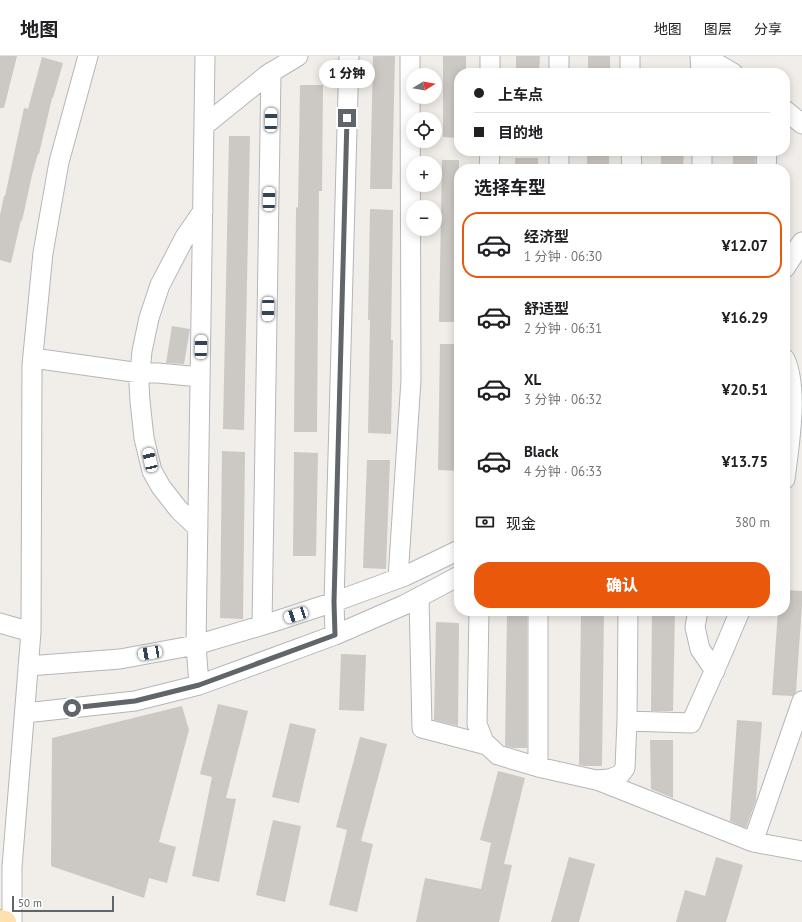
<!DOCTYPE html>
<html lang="zh">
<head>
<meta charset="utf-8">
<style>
  body { margin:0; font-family:"PT Sans","Noto Sans SC",sans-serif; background:#f6f6f6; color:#202124; height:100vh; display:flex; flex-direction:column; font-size:15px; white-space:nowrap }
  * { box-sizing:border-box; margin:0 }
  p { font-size:13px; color:#757577 }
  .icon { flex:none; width:22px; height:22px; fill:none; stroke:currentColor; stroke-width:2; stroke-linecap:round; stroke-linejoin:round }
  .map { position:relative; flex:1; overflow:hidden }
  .sheet { position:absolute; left:454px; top:108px; width:336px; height:452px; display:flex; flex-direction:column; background:#fff; border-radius:16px; box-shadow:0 2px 10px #0003 }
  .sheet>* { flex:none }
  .guide { position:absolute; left:454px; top:12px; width:336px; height:88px; border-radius:16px; box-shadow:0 2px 10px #0003; display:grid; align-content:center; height:88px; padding:0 20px; background:#fff }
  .needle { width:26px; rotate:79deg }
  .fabs { position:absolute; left:406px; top:12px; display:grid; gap:8px }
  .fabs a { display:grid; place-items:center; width:36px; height:36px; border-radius:50%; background:#fff; box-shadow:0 2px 10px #0003; font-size:20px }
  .scale { position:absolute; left:12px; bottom:10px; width:102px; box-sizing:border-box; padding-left:4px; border:2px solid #5f6568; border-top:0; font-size:11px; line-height:14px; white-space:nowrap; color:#5f6568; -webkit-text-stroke:3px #fff; paint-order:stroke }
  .end { position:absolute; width:18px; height:18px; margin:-9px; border:5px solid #5f6568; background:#fff; box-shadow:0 0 0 2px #fff }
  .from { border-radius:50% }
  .bubble { position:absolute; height:28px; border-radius:14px; background:#fff; box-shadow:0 2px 10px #0003; font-size:13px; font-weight:800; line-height:28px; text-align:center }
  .car { position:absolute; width:12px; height:24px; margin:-12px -6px; border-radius:5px; box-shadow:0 0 3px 1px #0007; background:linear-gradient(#fff 24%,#345 0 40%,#fff 0 76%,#345 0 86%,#fff 0) }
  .guide b { display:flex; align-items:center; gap:14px; height:38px; font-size:15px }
  .guide b+b { border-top:1px solid #e0e0e0 }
  .guide i { width:10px; height:10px; background:#202124 }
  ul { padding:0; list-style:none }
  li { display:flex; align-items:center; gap:12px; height:66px; margin:0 8px 6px; padding:0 12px; border:2px solid transparent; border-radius:16px }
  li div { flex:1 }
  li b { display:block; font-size:15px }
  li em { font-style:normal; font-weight:800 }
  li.on { border-color:#ea580c }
  li>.icon { width:36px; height:36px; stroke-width:1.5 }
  h2 { padding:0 20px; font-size:18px; line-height:48px }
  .pay { display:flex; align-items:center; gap:10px; height:44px; padding:0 20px; font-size:15px }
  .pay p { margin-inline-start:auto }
  .cta { display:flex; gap:8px; margin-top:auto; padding:8px 20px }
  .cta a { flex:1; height:46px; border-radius:16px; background:#ea580c; color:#fff; font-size:16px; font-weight:800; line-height:46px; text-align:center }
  header { display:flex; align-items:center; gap:24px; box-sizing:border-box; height:56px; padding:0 20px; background:#fff; border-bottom:1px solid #e0e0e0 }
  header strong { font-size:19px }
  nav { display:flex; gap:22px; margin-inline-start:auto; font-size:14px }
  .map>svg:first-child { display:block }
</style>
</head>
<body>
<header>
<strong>地图</strong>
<nav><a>地图</a><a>图层</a><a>分享</a></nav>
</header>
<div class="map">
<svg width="802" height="866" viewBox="0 0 802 866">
  <rect width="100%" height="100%" fill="#f1ede8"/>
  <path fill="#ccc8c4" d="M0,0H17L4,52H0Z
    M373,0H395L392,133H370Z
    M443,0H466V17H459V82L443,81Z
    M516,0H540L539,17H516Z
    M588,0H610V17H588Z
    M42,1L63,7L53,42H52L39,98H38L32,119L22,165L21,164L11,207L0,204V159L4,140H5L24,52L28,53Z
    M300,29H323L322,135H319L317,376H294L296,151L298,152Z
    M229,80H250L244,374L223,373Z
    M587,95H609V113H587Z
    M661,95H684L683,113H661Z
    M733,95H756L755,113H733Z
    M515,102H538V113H515Z
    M442,104H459V266H439Z
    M370,153L393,154L391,284H393L391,378L368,377L370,264H368Z
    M172,270L190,273L184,308L166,307Z
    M440,288H459V415L438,414Z
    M222,395L245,396L243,563L220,562Z
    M294,396L318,397L316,500H293Z
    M367,404H390L386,513L363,512Z
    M785,534L802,535V549L796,636L793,640L772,639L778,555H785Z
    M507,555H527V692H513L505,690Z
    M581,555H604L602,710H585L579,709Z
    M652,555H675L673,655H651Z
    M436,566L459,567L458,670L434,664Z
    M341,598L366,599L364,655L339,654Z
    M218,648L248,655L226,742L236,743L219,826L192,820L212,721L200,718Z
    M182,650L189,674L159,786L176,791L167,827L149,822L144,842L51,810L52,682Z
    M737,664L762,666L756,744L746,772L730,765Z
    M290,667L316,673L299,747L272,741Z
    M360,681L387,688L361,785L373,788L357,856L329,849L347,774L336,771Z
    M650,684H673V742L651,733Z
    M498,715L525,722L504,808L512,809L499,866H416L425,822L481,833L491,787L480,784Z
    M273,764L301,770L285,846L256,839Z
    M569,801L595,808L579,866H551Z
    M716,801L743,809L726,866H676L685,834L705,840Z"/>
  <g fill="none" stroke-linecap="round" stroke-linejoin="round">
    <g stroke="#b3b7ba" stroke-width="21">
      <path id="minor" d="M630,0V17
        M700,0L701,17
        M704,0L733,17
        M490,17V0
        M559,17V0
        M785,54L802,68
        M205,69L267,19L298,0
        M631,95L632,113
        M702,95V113
        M489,113L490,95
        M559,113V95
        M766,113L767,95
        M785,212L802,186
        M33,302L140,317H158L200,321
        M785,303C799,334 789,390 785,423
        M198,472L179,454L161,431L152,415L144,382L140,345L139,328L142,295L149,262L160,229L185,181L203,155
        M398,522L411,324L410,0
        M419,541L422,672L487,689
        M479,555L477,668L484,686L498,699L538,711L596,724L609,723L620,719L625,712L627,665L628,555
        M538,555V711
        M698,555L695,571L700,593L715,615
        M0,567L31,576
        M262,569L271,16
        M335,579L334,546L349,0
        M28,610L120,603L196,589L270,567L334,546L405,520L459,494
        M199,629L196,589L205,0
        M25,657L135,645L199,629L335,579L404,549L459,520
        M627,665L691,667L721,600L740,555
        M597,724L753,786L802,645
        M753,786L802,795
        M12,866V811L31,576L32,309L43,197L59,106L88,0"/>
    </g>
    <g stroke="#efac63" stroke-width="24">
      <path id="major" d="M0,865L5,866"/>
    </g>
    <use href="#minor" stroke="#fff" stroke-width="19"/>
    <use href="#major" stroke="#fde1b1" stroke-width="22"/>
  </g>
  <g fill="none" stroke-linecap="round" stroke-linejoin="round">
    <path stroke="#5f6568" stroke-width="5" d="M72,652L135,645L199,629L335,579L334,546L347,62"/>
  </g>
</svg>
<div class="fabs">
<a><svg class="needle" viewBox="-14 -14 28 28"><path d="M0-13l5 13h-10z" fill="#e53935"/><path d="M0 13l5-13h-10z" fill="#757577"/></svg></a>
<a><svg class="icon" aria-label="locate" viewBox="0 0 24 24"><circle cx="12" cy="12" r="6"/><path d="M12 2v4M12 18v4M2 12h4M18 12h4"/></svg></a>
<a>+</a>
<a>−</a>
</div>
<div class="scale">50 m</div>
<i class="end from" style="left:72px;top:652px"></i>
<i class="end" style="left:347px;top:62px"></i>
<div class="bubble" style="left:319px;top:4px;width:56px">1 分钟</div>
<i class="car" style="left:271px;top:64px;rotate:1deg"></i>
<i class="car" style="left:269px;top:143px;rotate:1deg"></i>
<i class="car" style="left:268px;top:253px;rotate:181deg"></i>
<i class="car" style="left:201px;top:291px;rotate:1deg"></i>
<i class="car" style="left:150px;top:404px;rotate:347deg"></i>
<i class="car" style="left:296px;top:559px;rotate:252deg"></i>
<i class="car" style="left:150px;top:597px;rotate:260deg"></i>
<div class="guide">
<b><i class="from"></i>上车点</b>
<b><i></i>目的地</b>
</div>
<section class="sheet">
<h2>选择车型</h2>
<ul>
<li class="on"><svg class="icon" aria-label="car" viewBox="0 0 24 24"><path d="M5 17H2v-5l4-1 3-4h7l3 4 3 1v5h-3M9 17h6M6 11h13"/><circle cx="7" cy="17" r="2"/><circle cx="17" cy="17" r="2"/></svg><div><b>经济型</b><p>1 分钟 · 06:30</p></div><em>¥12.07</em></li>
<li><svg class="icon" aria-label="car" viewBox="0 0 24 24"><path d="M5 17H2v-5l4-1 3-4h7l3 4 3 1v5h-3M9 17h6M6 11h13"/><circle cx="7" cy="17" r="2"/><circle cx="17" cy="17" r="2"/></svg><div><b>舒适型</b><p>2 分钟 · 06:31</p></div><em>¥16.29</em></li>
<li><svg class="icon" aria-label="car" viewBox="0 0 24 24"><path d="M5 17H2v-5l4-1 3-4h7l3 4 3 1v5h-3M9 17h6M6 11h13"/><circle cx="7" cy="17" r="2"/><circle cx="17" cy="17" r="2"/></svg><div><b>XL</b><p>3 分钟 · 06:32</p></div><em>¥20.51</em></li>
<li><svg class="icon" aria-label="car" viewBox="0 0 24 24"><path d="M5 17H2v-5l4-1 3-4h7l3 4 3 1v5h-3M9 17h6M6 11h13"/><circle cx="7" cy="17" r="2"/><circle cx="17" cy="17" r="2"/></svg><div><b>Black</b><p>4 分钟 · 06:33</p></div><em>¥13.75</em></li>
</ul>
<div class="pay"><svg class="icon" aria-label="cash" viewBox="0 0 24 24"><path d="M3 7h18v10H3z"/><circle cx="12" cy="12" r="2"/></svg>现金<p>380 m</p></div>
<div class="cta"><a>确认</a></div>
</section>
</div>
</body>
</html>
